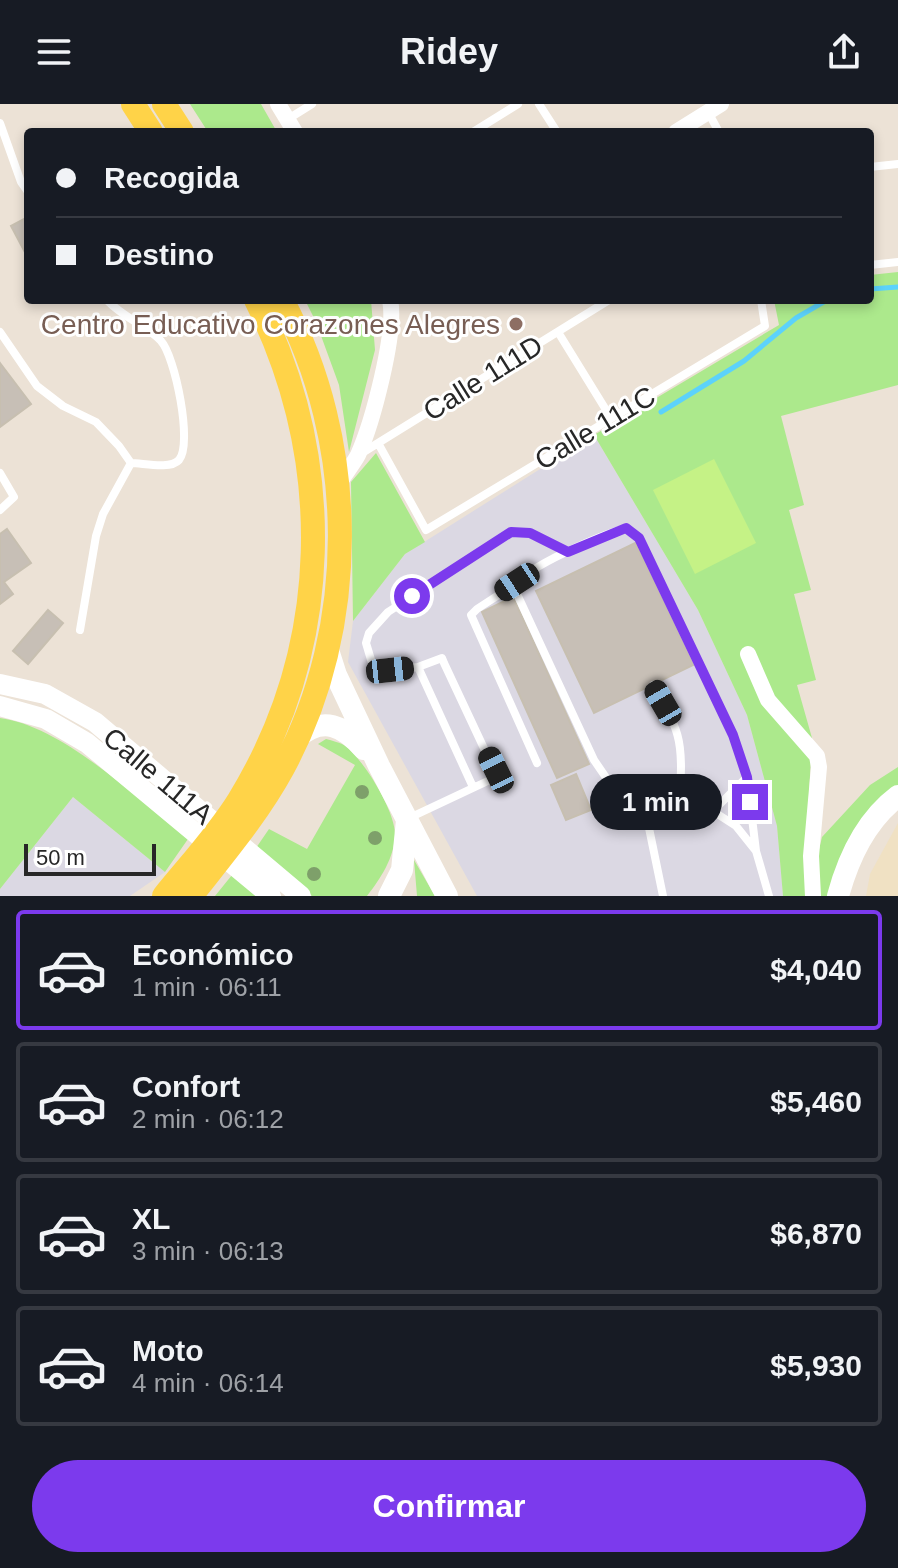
<!DOCTYPE html>
<html lang="es">
<head>
<meta charset="utf-8">
<style>
  body { margin:0; font-family:Helvetica,sans-serif; background:#242831; color:#f1f3f6; height:100vh; display:flex; flex-direction:column; font-size:30px; white-space:nowrap }
  * { box-sizing:border-box; margin:0 }
  p { font-size:26px; color:#9ea1a6 }
  .icon { flex:none; width:44px; height:44px; fill:none; stroke:currentColor; stroke-width:2; stroke-linecap:round; stroke-linejoin:round }
  .map { position:relative; height:792px; overflow:hidden }
  .side { display:flex; flex-direction:column; background:#171b24; flex:1 }
  .side>* { flex:none }
  .hud { position:absolute; left:24px; top:24px; width:850px; height:176px; border-radius:8px; box-shadow:0 4px 12px #0003; display:grid; align-content:center; height:176px; padding:0 32px; background:#171b24 }
  .scale { position:absolute; left:24px; bottom:20px; width:132px; box-sizing:border-box; padding-left:8px; border:4px solid #272727; border-top:0; font-size:22px; line-height:28px; white-space:nowrap; color:#272727; -webkit-text-stroke:6px #fff; paint-order:stroke }
  .end { position:absolute; width:36px; height:36px; margin:-18px; border:10px solid #7c3aed; background:#fff; box-shadow:0 0 0 4px #fff }
  .from { border-radius:50% }
  .bubble { position:absolute; height:56px; border-radius:28px; background:#171b24; box-shadow:0 4px 12px #0003; font-size:26px; font-weight:700; line-height:56px; text-align:center }
  .car { position:absolute; width:24px; height:48px; margin:-24px -12px; border-radius:10px; box-shadow:0 0 6px 2px #0007; background:linear-gradient(#222 24%,#8ab4d8 0 40%,#222 0 76%,#8ab4d8 0 86%,#222 0) }
  .hud b { display:flex; align-items:center; gap:28px; height:76px; font-size:30px }
  .hud b+b { border-top:2px solid #363941 }
  .hud i { width:20px; height:20px; background:#f1f3f6 }
  ul { padding:14px 0 0; list-style:none }
  li { display:flex; align-items:center; gap:24px; height:120px; margin:0 16px 12px; padding:0 16px; border:4px solid #363941; border-radius:8px }
  li div { flex:1 }
  li b { display:block; font-size:30px }
  li em { font-style:normal; font-weight:700 }
  li.active { border-color:#7c3aed }
  li>.icon { width:72px; height:72px; stroke-width:1.5 }
  .action { display:flex; gap:16px; margin-top:auto; padding:16px 32px }
  .action a { flex:1; height:92px; border-radius:48px; background:#7c3aed; color:#fff; font-size:32px; font-weight:700; line-height:92px; text-align:center }
  header { display:flex; justify-content:space-between; align-items:center; height:104px; padding:0 32px; background:#171b24; font-size:36px; font-weight:700 }
  .map>svg:first-child { display:block }
</style>
</head>
<body>
<header><svg class="icon" aria-label="menu" viewBox="0 0 24 24"><path d="M4 6h16M4 12h16M4 18h16"/></svg>Ridey<svg class="icon" aria-label="share" viewBox="0 0 24 24"><path d="M12 15V3M7 8l5-5 5 5M5 13v7h14v-7"/></svg></header>
<div class="map">
<svg width="898" height="792" viewBox="0 0 898 792">
  <rect width="100%" height="100%" fill="#ece2d6"/>
  <path fill="#dbd8e3" d="M594,331L698,506L747,611L777,722L783,792H477L348,558L353,517L405,450Z
    M73,693L165,768L130,792H0V785Z"/>
  <path fill="#f0e1c3" d="M898,719V792H866L870,770Z"/>
  <path fill="#ace98c" d="M190,0H261L277,28H208Z
    M898,168V281L781,312L804,401L789,406L811,486L794,490L816,576L797,581L812,634L806,746L809,792H783L777,722L747,611L698,506L594,331L779,221L774,196H870V171Z
    M305,196H371L375,246L349,348L339,281L316,218Z
    M376,349L425,438L405,450L353,517L351,378Z
    M0,614C63,622 139,696 188,735L165,768L73,693L0,785Z
    M326,635C333,637 338,638 344,641C363,654 396,708 395,731C394,754 381,774 367,792H312L256,744L269,725L307,745L355,661L318,640Z
    M898,663V682L831,792H820L818,750L822,733L870,681Z
    M414,756L435,792H417Z
    M232,771L256,792H215Z"/>
  <path fill="#c5f286" d="M714,355L756,439L695,470L653,386Z"/>
  <g fill="none" stroke-linecap="round" stroke-linejoin="round">
    <path stroke="#5cd2fb" stroke-width="5" d="M870,185L898,183
      M661,308L744,257L796,214L827,196"/>
  </g>
  <path fill="#c7bfb6" stroke="#c7bfb0" stroke-width="2" d="M28,113V154L11,122Z
    M0,259L31,300L0,323Z
    M7,425L31,459L4,478L13,490L0,500V430Z
    M635,439L693,561L594,609L536,487Z
    M513,493L589,660L557,674L482,508Z
    M48,506L63,519L28,560L13,547Z
    M576,670L591,706L566,716L551,681Z"/>
  <g fill="none" stroke-linecap="round" stroke-linejoin="round">
    <path stroke="#fff" stroke-width="8" d="M539,0L557,28
      M708,8L719,28
      M288,15L312,0
      M0,19L21,78L28,88
      M473,28L518,0
      M870,63L898,60
      M870,161L898,158
      M107,196C122,213 149,223 161,237C175,252 193,340 179,356C170,366 143,359 131,359
      M0,228L37,282L63,302L96,318L119,342L131,359L103,410L96,432L80,526
      M558,228L611,314
      M378,339L426,426L765,222L761,196
      M362,349L609,196
      M0,369L14,393L0,406
      M626,424L639,434L733,631L747,673L756,747L736,722L680,686L626,690L607,675L594,656L517,490L516,482C524,463 604,430 626,424Z
      M517,479L477,505L471,511L537,659
      M418,563L390,566L372,559L366,539L369,529L388,508L511,428L530,429L568,448
      M653,581C678,624 684,636 680,686
      M642,690L663,792
      M714,706L747,673
      M407,715L492,675L496,670L444,559L442,554L418,563L473,683
      M756,747L769,792"/>
    <path stroke="#fff" stroke-width="16" d="M278,0L295,28
      M676,28L721,0
      M337,383C343,372 352,362 358,351C372,320 397,228 390,196
      M748,550L768,596L817,652L819,663L811,752L813,792"/>
    <path stroke="#fff" stroke-width="20" d="M0,580L45,590L95,618L301,792
      M0,602L46,615L87,639L271,792"/>
    <path stroke="#fff" stroke-width="22" d="M328,546L336,571L379,662L447,792
      M297,634C323,611 344,622 364,645
      M389,792L402,766L407,716
      M838,792C848,755 866,716 898,692"/>
    <path stroke="#ffd348" stroke-width="24" d="M133,0L151,28
      M164,0L182,28
      M164,792C189,761 218,730 239,696C333,542 336,357 256,196
      M191,792C224,750 258,710 283,664C360,522 358,338 282,196"/>
  </g>
  <g fill="#7ea06a">
    <circle cx="362" cy="688" r="7"/>
    <circle cx="375" cy="734" r="7"/>
    <circle cx="314" cy="770" r="7"/>
  </g>
  <g fill="none" stroke-linecap="round" stroke-linejoin="round">
    <path stroke="#7c3aed" stroke-width="10" d="M412,492L511,428L530,429L568,448L626,424L639,434L733,631L747,673L750,698"/>
  </g>
  <circle fill="#8d6e63" stroke="#fff" stroke-width="3" cx="516" cy="220" r="8"/>
  <g text-anchor="middle" dominant-baseline="central" stroke-width="6" stroke-linejoin="round" paint-order="stroke">
    <g font-size="28" fill="#785e54" stroke="#fff" text-anchor="end">
      <text x="500" y="220">Centro Educativo Corazones Alegres</text>
    </g>
    <g font-size="28" fill="#272727" stroke="#fff">
      <text transform="translate(483 274) rotate(-32)">Calle 111D</text>
      <text transform="translate(595 324) rotate(-31)">Calle 111C</text>
      <text transform="translate(158 672) rotate(40)">Calle 111A</text>
    </g>
  </g>
</svg>
<div class="scale">50 m</div>
<i class="end from" style="left:412px;top:492px"></i>
<i class="end" style="left:750px;top:698px"></i>
<div class="bubble" style="left:590px;top:670px;width:132px">1 min</div>
<i class="car" style="left:517px;top:478px;rotate:237deg"></i>
<i class="car" style="left:390px;top:566px;rotate:84deg"></i>
<i class="car" style="left:663px;top:599px;rotate:330deg"></i>
<i class="car" style="left:496px;top:666px;rotate:334deg"></i>
<div class="hud">
<b><i class="from"></i>Recogida</b>
<b><i></i>Destino</b>
</div>
</div>
<section class="side">
<ul>
<li class="active"><svg class="icon" aria-label="car" viewBox="0 0 24 24"><path d="M5 17H2v-5l4-1 3-4h7l3 4 3 1v5h-3M9 17h6M6 11h13"/><circle cx="7" cy="17" r="2"/><circle cx="17" cy="17" r="2"/></svg><div><b>Económico</b><p>1 min · 06:11</p></div><em>$4,040</em></li>
<li><svg class="icon" aria-label="car" viewBox="0 0 24 24"><path d="M5 17H2v-5l4-1 3-4h7l3 4 3 1v5h-3M9 17h6M6 11h13"/><circle cx="7" cy="17" r="2"/><circle cx="17" cy="17" r="2"/></svg><div><b>Confort</b><p>2 min · 06:12</p></div><em>$5,460</em></li>
<li><svg class="icon" aria-label="car" viewBox="0 0 24 24"><path d="M5 17H2v-5l4-1 3-4h7l3 4 3 1v5h-3M9 17h6M6 11h13"/><circle cx="7" cy="17" r="2"/><circle cx="17" cy="17" r="2"/></svg><div><b>XL</b><p>3 min · 06:13</p></div><em>$6,870</em></li>
<li><svg class="icon" aria-label="car" viewBox="0 0 24 24"><path d="M5 17H2v-5l4-1 3-4h7l3 4 3 1v5h-3M9 17h6M6 11h13"/><circle cx="7" cy="17" r="2"/><circle cx="17" cy="17" r="2"/></svg><div><b>Moto</b><p>4 min · 06:14</p></div><em>$5,930</em></li>
</ul>
<div class="action"><a>Confirmar</a></div>
</section>
</body>
</html>
